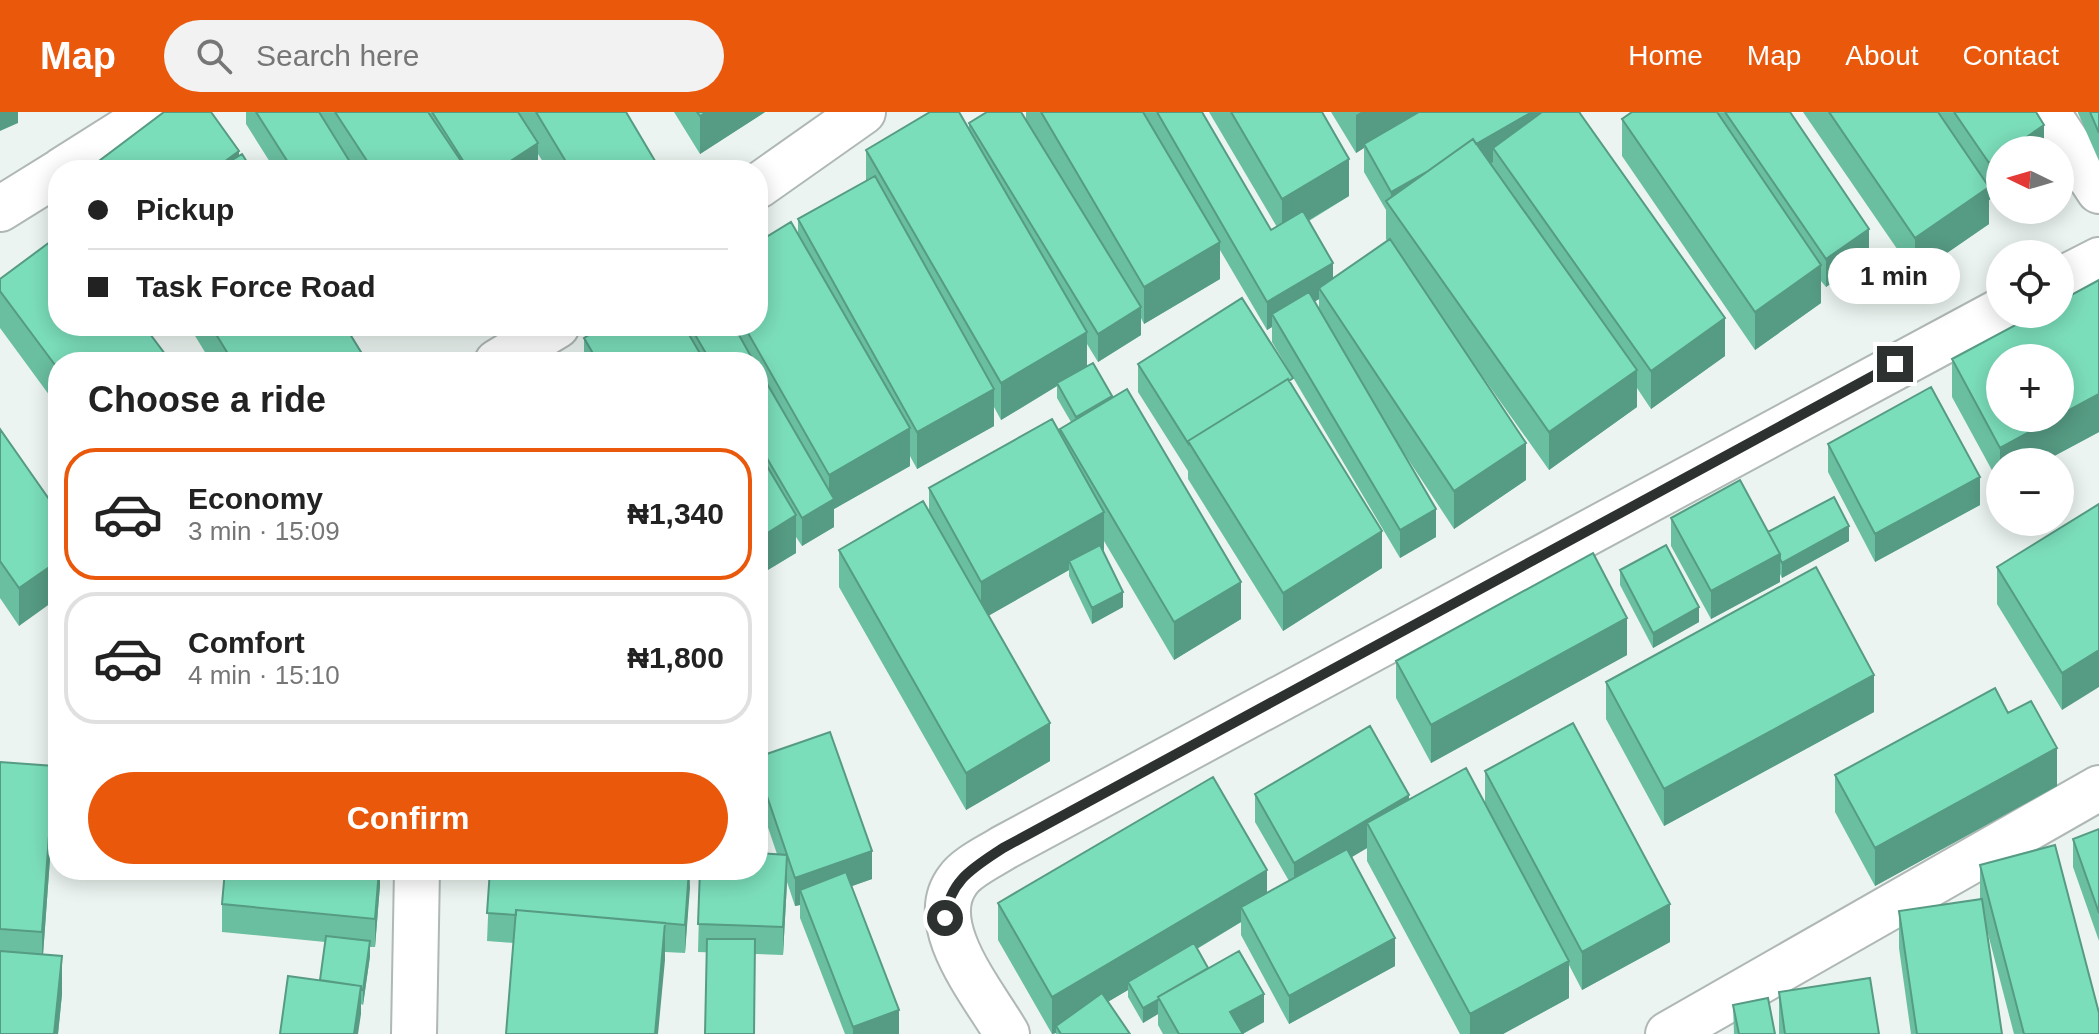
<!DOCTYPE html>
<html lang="en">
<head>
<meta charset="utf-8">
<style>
  body { margin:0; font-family:Arial,sans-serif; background:#f2f2f2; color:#222; height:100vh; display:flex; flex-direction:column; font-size:30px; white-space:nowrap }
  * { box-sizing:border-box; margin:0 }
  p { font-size:26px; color:#767676 }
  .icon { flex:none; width:44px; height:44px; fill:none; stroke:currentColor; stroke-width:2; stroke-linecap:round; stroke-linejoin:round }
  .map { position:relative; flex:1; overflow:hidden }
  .drawer { position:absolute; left:48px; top:240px; width:720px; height:528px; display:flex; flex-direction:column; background:#fff; border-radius:32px; box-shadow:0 4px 20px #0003 }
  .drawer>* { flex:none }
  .hud { position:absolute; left:48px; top:48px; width:720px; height:176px; border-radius:32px; box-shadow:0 4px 20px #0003; display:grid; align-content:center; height:176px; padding:0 40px; background:#fff }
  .needle { width:52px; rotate:275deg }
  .buttons { position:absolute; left:1986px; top:24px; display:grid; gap:16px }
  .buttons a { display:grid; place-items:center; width:88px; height:88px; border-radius:50%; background:#fff; box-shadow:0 4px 20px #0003; font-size:40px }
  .end { position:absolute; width:36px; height:36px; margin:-18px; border:10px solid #2d3130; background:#fff; box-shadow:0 0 0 4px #fff }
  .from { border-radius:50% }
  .bubble { position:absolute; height:56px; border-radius:28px; background:#fff; box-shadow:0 4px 20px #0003; font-size:26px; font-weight:600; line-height:56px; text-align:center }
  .hud b { display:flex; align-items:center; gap:28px; height:76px; font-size:30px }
  .hud b+b { border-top:2px solid #e0e0e0 }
  .hud i { width:20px; height:20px; background:#222 }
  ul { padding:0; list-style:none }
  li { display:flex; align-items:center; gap:24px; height:132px; margin:0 16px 12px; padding:0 24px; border:4px solid #e0e0e0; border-radius:32px }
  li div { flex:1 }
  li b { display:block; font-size:30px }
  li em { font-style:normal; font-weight:600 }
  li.current { border-color:#ea580c }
  li>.icon { width:72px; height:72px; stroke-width:1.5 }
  h2 { padding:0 40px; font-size:36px; line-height:96px }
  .primary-button { display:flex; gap:16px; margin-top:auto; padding:16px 40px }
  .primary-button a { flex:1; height:92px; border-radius:48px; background:#ea580c; color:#fff; font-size:32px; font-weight:600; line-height:92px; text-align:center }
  header { display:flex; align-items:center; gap:48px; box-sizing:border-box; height:112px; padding:0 40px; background:#ea580c; color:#fff }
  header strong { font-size:38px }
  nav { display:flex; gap:44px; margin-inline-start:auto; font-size:28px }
  .search { width:560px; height:72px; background:#f2f2f2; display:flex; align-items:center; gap:20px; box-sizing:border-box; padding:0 28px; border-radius:44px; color:#767676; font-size:30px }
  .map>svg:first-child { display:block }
</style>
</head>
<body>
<header>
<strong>Map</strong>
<div class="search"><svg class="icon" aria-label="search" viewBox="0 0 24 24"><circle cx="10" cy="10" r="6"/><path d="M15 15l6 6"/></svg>Search here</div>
<nav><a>Home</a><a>Map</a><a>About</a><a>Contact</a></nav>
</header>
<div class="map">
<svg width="2099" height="922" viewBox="0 0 2099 922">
  <rect width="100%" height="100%" fill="#ebf4f0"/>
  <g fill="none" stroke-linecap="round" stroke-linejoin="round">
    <g stroke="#afb8b4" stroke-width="48">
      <path id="minor" d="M2047,0L2099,79
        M62,58L154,0
        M758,74L863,0
        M0,97L58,61
        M2060,168L2099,148
        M497,250L557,214
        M414,922L417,758
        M1007,922C984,882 924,812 958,768C967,755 989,745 1003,736L2000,199
        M1668,922L2099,676"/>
    </g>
    <use href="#minor" stroke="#fff" stroke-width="44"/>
  </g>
  <path fill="#6abfa1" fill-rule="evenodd" d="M246,0H626L655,58H548L538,42V58H275L246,12Z
    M674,0H765L700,42Z
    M1026,0H1202L1271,118L1277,115L1209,0H1322L1349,84L1309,109L1333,166L1387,129L1386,127V98L1364,60V36L1356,41L1331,0H1581L1580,1L1725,244L1651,297L1637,276V295L1549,358L1458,230L1526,368L1454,417L1400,335L1436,425L1400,446L1272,230V215L1267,218L1220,138V167L1144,212L1141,206V223L1098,250L1087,232V254L1112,286L1241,507L1174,548L1104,429V438L1103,439L1123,495L1092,512L1069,464V458L988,504L1050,649L966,698L839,475V438L929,400V376L1060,321V317L1071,310L1057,286V274L1001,308L994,295V314L917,357L910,344V354L834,397V415L802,434L796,425V441L758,464V250H572L584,244V226L604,214H758L798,123V107L866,69V38L969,16V11L1026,8ZM1319,187V197L1314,190Z
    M1632,0H1790L1869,145L1826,175L1821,169V191L1755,238L1622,44V7Z
    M1803,0H2036L2044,38L2000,81L1989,88V112L1915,163Z
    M2078,0H2099V49L2078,1Z
    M58,80V119L52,112V84Z
    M0,167L58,250V295L0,216Z
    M2099,168V320L2043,350H2000V373L1952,285V247Z
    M189,214H345L364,250H211Z
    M1138,252L1293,275L1382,456L1283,519L1188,367V359L1138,280Z
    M0,317L58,400L19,514L0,486Z
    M1828,332L1980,393L1875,450L1828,360Z
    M2099,392L2062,598L1997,492V455Z
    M1671,406L1768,420L1849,429L1782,466L1780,462V470L1711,507L1671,434Z
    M1620,458L1699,510L1653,536L1620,473Z
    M1627,543L1431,651L1396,586V549Z
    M1606,570L1874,600L1664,714L1606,607Z
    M2008,601L2057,674L1875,774L1835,700V663Z
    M758,645L872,767L851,774L899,922H845L800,806V793L795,794L787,770L783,843L698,840L700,764H690L685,841L665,840V848L514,831L487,829L490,758H758L777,742L758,686Z
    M0,650L54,691L43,843L62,882L58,922H0Z
    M1485,659L1670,830L1582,878L1569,853V886L1503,922H1460L1367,749V736L1352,745L1395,854L1289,912L1241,823V810L1197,837L1208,856L1264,910L1243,922H1163L1158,913V902L1143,911L1128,885V878L1107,890L1130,922H1056V921L1052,922L998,828V791L1267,781L1289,769L1255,710V682L1409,688L1485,692Z
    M2099,717V829L2073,755V727Z
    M1980,753L2099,922H2014L1987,818L2002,922H1911L1899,836V799L1980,787Z
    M380,758V773L375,835H370V844L363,893L361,892V902L320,868L325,830L222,820V792Z
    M1779,880L1879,922H1779Z
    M1733,893L1775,922H1734Z"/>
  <path fill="#569b83" d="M0,0H18V11L0,19Z
    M707,0H765L700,42V4Z
    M1361,0H1421L1364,32V36L1356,41V3Z
    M1532,0H1581L1500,46L1493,36V50L1397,105L1391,97V80Z
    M2044,13V38H2008Z
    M538,31V58H497Z
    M239,39V58H213Z
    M2000,44V81L1989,88V51Z
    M1349,47V84L1282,124V87Z
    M655,49V58H639Z
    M1989,75V112L1915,163V126Z
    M1869,117V145L1826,175V147Z
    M1220,130V167L1144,212V175Z
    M1333,151V179L1319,176V187L1278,211L1272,202V215L1267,218V190Z
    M1821,153V191L1755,238V200Z
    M1141,195V223L1098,250V222Z
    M1725,206V244L1651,297V259Z
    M1087,220V257L1057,271V274L1001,308V271Z
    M1637,258V295L1549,358V320Z
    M994,277V314L917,357V320Z
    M2099,282V320L2043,350H2000V373V336L2055,306H2060V303Z
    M910,316V354L834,397V415L802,434V406L829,390V363Z
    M1526,331V368L1454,417V379Z
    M1980,365V393L1875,450V422Z
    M1436,397V425L1400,446V418Z
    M1104,400V438L1072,456L1069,449V458L981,508V470Z
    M796,403V441L758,464V427Z
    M1849,414V429L1782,466V451Z
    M1382,419V456L1283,519V481Z
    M1780,442V470L1711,507V479Z
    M58,449V486L19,514V476Z
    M1241,470V507L1174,548V510Z
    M1123,480V495L1092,512V496Z
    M1699,495V510L1653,536V521Z
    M1627,506V543L1431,651V613Z
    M2099,538V575L2062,598V561Z
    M1874,563V600L1664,714V677Z
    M1050,611V649L966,698V661Z
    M2057,636V674L1875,774V736Z
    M54,654V691L42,857V820Z
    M1409,683V711H1367V736L1294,779V751Z
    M872,739V767L805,791L800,778V793L795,794V766Z
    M787,743V771L783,843V815Z
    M379,758H380V773L375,835V807Z
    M689,758L690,776L685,841V813Z
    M1267,758V795H1241V810L1131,876L1128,870V878L1059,919L1056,914V921L1052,922V885Z
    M1670,792V830L1582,878V840Z
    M665,811V848L658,922H655Z
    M1395,826V854L1289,912V884Z
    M370,829V844L363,893V878Z
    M62,844V882L58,922H54Z
    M1569,849V886L1503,922H1470V902Z
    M361,874V902L358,922H354Z
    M1264,882V910L1242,922L1230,900Z
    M1158,887V902L1143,911V896Z
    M899,898V922H853V915Z"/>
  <path fill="#7bdebb" stroke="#569b83" stroke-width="2" d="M164,0H211L239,39L213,58H87Z
    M256,0H319L355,58H293Z
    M335,0H428L467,58H373Z
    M432,0H518L538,31L497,58H469Z
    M536,0H626L655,49L639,58H571Z
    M697,0H707L700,4Z
    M930,0H959L1087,220L1001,271L866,38Z
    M987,0H1021L1141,195L1098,222L969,11Z
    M1041,0H1143L1220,130L1144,175Z
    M1157,0H1202L1271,118L1303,99L1333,151L1267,190Z
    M1231,0H1322L1349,47L1282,87Z
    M1419,0H1532L1476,32L1473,27L1428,59L1391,80L1364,32Z
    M1542,0H1579L1725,206L1651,259L1493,36Z
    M1632,0H1717L1821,153L1755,200L1622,7Z
    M1725,0H1790L1869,117L1826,147Z
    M1829,0H1938L1989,75L1915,126Z
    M1954,0H2036L2044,13L2008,38H2000V44L1989,51Z
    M2090,0H2099V21Z
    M1473,27L1637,258L1549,320L1386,89Z
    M242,42L252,58H216Z
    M875,64L994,277L917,320L798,107Z
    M58,80V91L52,84Z
    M791,110L910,316L829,363L744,214H758V130Z
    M58,124V214H144L171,250H58V257L0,179V167Z
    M1390,127L1526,331L1454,379L1319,176Z
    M2099,168V282L2060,303V246H2000V306H2055L2000,336L1952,247L2036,202H2060V189Z
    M1309,180L1436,397L1400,418L1272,202Z
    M1242,186L1293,266L1289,269L1288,267L1188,329V331L1138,252Z
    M211,214H345L364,245L355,250H233Z
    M604,214H684L705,250H598L584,226Z
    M690,214H734L754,250H711Z
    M588,242L592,250H572Z
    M1093,251L1112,284L1076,305L1057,271Z
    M758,256L834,387L802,406L758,331Z
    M1288,267L1382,419L1283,481L1188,329Z
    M1931,275L1980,365L1875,422L1828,332Z
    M1127,277L1241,470L1174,510L1060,317Z
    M1052,307L1104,400L981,470L929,376Z
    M0,317L58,400V449L19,476L0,449Z
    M758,339L796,403L758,427Z
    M1740,368L1780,442L1711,479L1671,406Z
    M1834,385L1849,414L1782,451L1780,447V442L1768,420Z
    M923,389L1050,611L966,661L839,438Z
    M2099,392V538L2062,561L1997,455Z
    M1100,433L1123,480L1092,496L1069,449Z
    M1666,433L1699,495L1653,521L1620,458Z
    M1593,441L1627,506L1431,613L1396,549Z
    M1816,455L1874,563L1664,677L1606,570Z
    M1995,576L2008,601L2031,589L2057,636L1875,736L1835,663Z
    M1573,611L1670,792L1582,840L1485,659Z
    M1370,614L1409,683L1294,751L1255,682Z
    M830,620L872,739L795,766L758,658V645Z
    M0,650L54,654L42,820L0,817Z
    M1466,656L1569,849L1470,902L1367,711Z
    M1213,665L1267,758L1052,885L998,791Z
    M2099,717V801L2073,727Z
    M2055,733L2099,901V922H2024L1980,753Z
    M1347,737L1395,826L1289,884L1241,795Z
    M758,741L787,743L783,815L698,812L700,758H758Z
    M225,758H379L375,807L222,792Z
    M490,758H689L685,813L516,798V803L487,801Z
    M846,760L899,898L853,915L800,778Z
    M1982,787L2002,922H1917L1899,799Z
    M516,798L665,811L655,922H506Z
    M326,824L370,829L363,878L361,877V874L320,868Z
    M707,827H755L754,922H705Z
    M1194,831L1208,856L1158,885L1159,887L1143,896L1128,870Z
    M0,839L62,844L54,922H0Z
    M1239,839L1264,882L1230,900L1243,922H1179L1158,885Z
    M288,864L361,874L354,922H280Z
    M1870,866L1879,922H1785L1779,880Z
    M1102,881L1130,922H1061L1056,914Z
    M1768,886L1775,922H1739L1733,893Z"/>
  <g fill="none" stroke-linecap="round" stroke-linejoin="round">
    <path stroke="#2d3130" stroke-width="10" d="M945,806C950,768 973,756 1003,736L1895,252"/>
  </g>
</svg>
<div class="buttons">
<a><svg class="needle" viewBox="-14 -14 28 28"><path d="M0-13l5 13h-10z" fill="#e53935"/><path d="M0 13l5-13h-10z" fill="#767676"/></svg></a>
<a><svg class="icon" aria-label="locate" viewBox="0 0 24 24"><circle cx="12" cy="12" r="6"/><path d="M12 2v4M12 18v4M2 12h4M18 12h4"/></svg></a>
<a>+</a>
<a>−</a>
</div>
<i class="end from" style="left:945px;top:806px"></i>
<i class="end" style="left:1895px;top:252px"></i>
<div class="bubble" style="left:1828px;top:136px;width:132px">1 min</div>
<div class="hud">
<b><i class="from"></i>Pickup</b>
<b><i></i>Task Force Road</b>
</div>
<section class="drawer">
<h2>Choose a ride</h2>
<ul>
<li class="current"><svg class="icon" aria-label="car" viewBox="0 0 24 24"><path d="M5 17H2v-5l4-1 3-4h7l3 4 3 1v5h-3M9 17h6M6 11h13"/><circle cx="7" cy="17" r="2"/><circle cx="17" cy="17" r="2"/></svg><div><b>Economy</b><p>3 min · 15:09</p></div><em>₦1,340</em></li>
<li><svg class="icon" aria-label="car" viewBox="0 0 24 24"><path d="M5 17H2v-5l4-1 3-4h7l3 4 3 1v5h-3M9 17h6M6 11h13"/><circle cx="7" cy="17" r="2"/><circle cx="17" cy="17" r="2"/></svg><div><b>Comfort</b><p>4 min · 15:10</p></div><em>₦1,800</em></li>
</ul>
<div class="primary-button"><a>Confirm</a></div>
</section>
</div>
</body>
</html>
